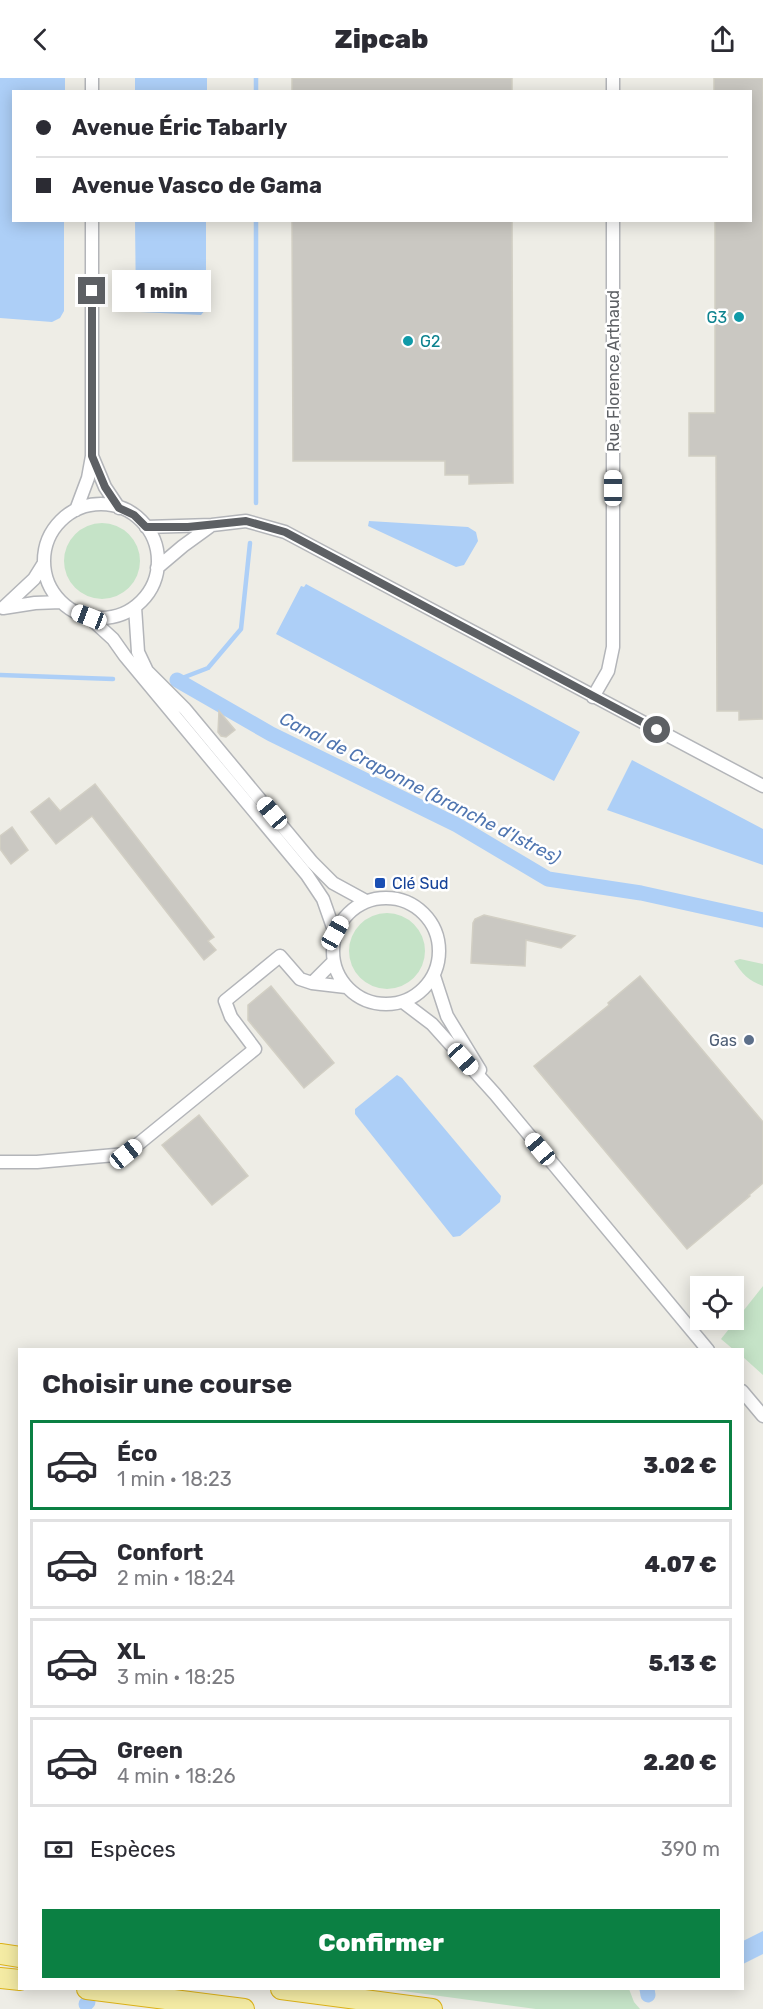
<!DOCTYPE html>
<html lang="fr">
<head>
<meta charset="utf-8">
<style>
  body { margin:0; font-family:Rubik,sans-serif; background:#f2f2f3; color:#2b2b33; height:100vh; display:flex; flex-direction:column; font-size:22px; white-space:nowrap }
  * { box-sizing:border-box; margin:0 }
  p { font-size:20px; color:#7c7c81 }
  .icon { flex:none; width:33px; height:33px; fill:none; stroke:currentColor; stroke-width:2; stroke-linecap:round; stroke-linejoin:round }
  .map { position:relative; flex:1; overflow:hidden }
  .details { position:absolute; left:18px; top:1270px; width:726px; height:642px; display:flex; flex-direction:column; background:#fff; border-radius:0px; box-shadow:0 3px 15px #0003 }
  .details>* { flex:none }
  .banner { position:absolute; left:12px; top:12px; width:740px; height:132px; border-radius:0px; box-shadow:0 3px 15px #0003; display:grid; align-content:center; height:132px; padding:0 24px; background:#fff }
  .tools { position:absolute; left:690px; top:1198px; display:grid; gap:12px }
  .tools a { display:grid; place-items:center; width:54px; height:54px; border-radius:0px; background:#fff; box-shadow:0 3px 15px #0003; font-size:30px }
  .end { position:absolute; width:27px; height:27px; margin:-14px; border:8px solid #5d6064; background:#fff; box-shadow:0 0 0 3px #fff }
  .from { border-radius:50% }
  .bubble { position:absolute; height:42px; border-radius:0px; background:#fff; box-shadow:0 3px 15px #0003; font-size:20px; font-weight:800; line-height:42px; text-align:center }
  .car { position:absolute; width:18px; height:36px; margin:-18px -9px; border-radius:8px; box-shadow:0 0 4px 2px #0007; background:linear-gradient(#fff 24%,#345 0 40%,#fff 0 76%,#345 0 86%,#fff 0) }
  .banner b { display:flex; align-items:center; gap:21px; height:57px; font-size:22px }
  .banner b+b { border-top:2px solid #e1e1e2 }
  .banner i { width:15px; height:15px; background:#2b2b33 }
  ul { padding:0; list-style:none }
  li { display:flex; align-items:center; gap:18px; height:90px; margin:0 12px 9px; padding:0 12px; border:3px solid #e1e1e2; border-radius:0px }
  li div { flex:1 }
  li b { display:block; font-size:22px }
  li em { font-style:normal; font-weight:800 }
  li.current { border-color:#0b8043 }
  li>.icon { width:54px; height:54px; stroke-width:1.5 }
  h2 { padding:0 24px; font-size:27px; line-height:72px }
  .pay { display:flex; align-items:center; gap:15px; height:66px; padding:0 24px; font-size:22px }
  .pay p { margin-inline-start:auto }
  .primary-button { display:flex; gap:12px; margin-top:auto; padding:12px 24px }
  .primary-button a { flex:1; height:69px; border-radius:0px; background:#0b8043; color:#fff; font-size:24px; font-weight:800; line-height:69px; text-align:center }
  header { display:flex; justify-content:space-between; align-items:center; height:78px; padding:0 24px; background:#fff; font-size:27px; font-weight:800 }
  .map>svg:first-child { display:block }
</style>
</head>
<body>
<header><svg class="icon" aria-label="back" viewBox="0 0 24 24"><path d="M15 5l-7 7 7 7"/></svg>Zipcab<svg class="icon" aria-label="share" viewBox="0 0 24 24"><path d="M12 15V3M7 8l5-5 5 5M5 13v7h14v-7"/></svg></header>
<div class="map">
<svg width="763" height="1931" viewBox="0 0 763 1931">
  <rect width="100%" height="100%" fill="#eeede6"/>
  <path fill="#c5e3c7" d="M64 483a38 38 0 1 1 76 0a38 38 0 1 1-76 0Z
    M349 873a38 38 0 1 1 76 0a38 38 0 1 1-76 0Z
    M740,881L763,886V908C748,902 742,896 734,883Z
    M763,1208V1297L743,1279L742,1272H734L721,1261Z
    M388,1911H629L634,1924L640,1931H536Z"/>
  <path fill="#adcff7" d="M0,0H65V13L14,14V142L64,143V233L60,240L52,244L0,240Z
    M135,0H207V13H135Z
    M135,143H206V231L201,237L140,234L136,229Z
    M369,443L468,449L476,454L478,463L464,487L456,489L368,448Z
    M306,506L580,654L554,703L276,556L301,508L304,509Z
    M632,682L763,751V787L607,732Z
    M397,997L402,1000L501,1118L500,1124L460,1158L453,1159L355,1036V1031Z
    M763,1853V1876L743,1886V1863Z"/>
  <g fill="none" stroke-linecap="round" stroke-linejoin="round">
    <path stroke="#adcff7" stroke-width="4.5" d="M256,0V14
      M256,142V425
      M0,597L113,601
      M177,602L208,590L241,551L250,465"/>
    <path stroke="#adcff7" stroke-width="15" d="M177,602L271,656L457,747L548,801L641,815L763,842
      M647,1911L648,1917
      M86,1926L88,1924"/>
  </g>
  <path fill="#cac8c2" stroke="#d2cfc4" stroke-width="1.5" d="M292,0H512V14H292Z
    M714,0H763V641L739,642V633H717L716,378H689V335H715V142H750V14H714Z
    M292,142H512L513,405L469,406V397H445V383H293Z
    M219,633L235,652L226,659L221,658L218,654Z
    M95,706L214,859L208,863L216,872L204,882L92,738L56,766L31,734L49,720L60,733Z
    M12,749L28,772L11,786L0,771V758Z
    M484,837L575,858L561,870L526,862L525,888L471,885L473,845L475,841Z
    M640,898L763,1044V1105L749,1117L750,1118L687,1171L534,988L609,927L608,925Z
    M271,908L334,985L304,1010L248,942V927Z
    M199,1037L248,1098L212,1127L162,1067Z"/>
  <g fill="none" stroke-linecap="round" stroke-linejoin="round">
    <g stroke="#b3b5b9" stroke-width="15">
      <path id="minor" d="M92,0V14
        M613,0V14
        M92,142V378
        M44 483a57 57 0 1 1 114 0a57 57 0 1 1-114 0Z
        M76,432L88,400L92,378L105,409L119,430
        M212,447L246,443L285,454L763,708
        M146,449L212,447L183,468L157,490
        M44,485L34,501L3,530L35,525L61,524
        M135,529L138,574L147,593L185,631L312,784L333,805L366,823
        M89,539L113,561L125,578L307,797L323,821L335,855
        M593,619L608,593L613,569V142
        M333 873a53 53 0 1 1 106 0a53 53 0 1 1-106 0Z
        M333,884L312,905L346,909
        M434,898L447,938L480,992
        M403,924L432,946L495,1016L708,1272
        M0,1084H37L126,1076L255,971L231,939L225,923L280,878L300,901L312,905
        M742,1313L763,1338"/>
    </g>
    <g stroke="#ddb217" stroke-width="22">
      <path id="trunk" d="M0,1876L20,1879
        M0,1900L20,1902
        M87,1911L244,1931
        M281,1911L432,1931"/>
    </g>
    <use href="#minor" stroke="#fff" stroke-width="12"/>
    <use href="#trunk" stroke="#f4eba4" stroke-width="20"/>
  </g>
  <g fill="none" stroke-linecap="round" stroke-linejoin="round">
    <path stroke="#5d6064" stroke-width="8" d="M92,213V378L105,409L119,430L134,437L146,449H188L246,443L285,454L657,652"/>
  </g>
  <g fill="#0f9aa8" stroke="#fff" stroke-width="2">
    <circle cx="739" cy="239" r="6"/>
    <circle cx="408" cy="263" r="6"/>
  </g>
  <rect fill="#1a4fb4" stroke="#fff" stroke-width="2" x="374" y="799" width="12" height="12" rx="3"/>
  <circle fill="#5c6f8a" stroke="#fff" stroke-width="2" cx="749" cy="962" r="6"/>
  <g text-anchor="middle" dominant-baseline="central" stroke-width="5" stroke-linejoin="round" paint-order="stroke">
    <g font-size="16" fill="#0d838f" stroke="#fff" text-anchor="end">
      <text x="727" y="239">G3</text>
      <text x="420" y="263" text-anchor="start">G2</text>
    </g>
    <g font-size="16" fill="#5d6064" stroke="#fff">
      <text transform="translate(613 293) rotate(-90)">Rue Florence Arthaud</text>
    </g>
    <g font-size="16" fill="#164399" stroke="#fff" text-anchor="start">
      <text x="392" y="805">Clé Sud</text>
    </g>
    <g font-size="16" fill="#4e5e75" stroke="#fff" text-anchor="end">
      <text x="737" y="962">Gas</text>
    </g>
    <g font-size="18" font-style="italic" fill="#4f75b0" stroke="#fff">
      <text transform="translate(420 710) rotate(27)">Canal de Craponne (branche d'Istres)</text>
    </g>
  </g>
</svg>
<div class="tools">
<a><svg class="icon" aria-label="locate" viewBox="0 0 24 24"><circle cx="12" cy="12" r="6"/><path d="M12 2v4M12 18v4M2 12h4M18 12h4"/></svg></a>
</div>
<i class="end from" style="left:657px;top:652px"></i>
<i class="end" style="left:92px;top:213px"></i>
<div class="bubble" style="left:112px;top:192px;width:99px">1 min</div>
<i class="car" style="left:613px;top:410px;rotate:0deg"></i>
<i class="car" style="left:89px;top:539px;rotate:291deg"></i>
<i class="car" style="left:272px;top:735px;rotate:320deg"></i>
<i class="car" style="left:335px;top:855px;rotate:29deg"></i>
<i class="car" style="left:463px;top:981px;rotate:138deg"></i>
<i class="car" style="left:540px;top:1071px;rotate:320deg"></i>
<i class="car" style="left:126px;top:1076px;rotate:51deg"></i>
<div class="banner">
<b><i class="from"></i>Avenue Éric Tabarly</b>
<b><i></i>Avenue Vasco de Gama</b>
</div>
<section class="details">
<h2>Choisir une course</h2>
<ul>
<li class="current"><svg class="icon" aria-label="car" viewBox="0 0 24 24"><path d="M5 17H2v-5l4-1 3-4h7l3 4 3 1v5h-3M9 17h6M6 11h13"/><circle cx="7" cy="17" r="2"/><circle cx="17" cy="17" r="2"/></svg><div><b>Éco</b><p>1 min · 18:23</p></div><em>3.02 €</em></li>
<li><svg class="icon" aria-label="car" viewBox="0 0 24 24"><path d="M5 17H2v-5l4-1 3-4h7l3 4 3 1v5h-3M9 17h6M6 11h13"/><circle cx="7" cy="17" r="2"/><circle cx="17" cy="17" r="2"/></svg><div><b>Confort</b><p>2 min · 18:24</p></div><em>4.07 €</em></li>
<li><svg class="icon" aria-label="car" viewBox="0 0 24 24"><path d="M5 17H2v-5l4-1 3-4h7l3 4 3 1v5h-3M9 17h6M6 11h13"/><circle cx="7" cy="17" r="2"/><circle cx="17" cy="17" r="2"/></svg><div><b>XL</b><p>3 min · 18:25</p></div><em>5.13 €</em></li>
<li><svg class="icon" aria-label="car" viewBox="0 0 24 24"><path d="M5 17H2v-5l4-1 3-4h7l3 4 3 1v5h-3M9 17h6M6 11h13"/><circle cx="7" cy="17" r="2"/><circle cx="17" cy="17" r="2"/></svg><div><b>Green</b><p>4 min · 18:26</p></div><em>2.20 €</em></li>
</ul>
<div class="pay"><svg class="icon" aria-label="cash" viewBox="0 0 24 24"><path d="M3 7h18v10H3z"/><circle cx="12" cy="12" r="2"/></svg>Espèces<p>390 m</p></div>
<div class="primary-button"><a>Confirmer</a></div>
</section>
</div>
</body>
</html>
